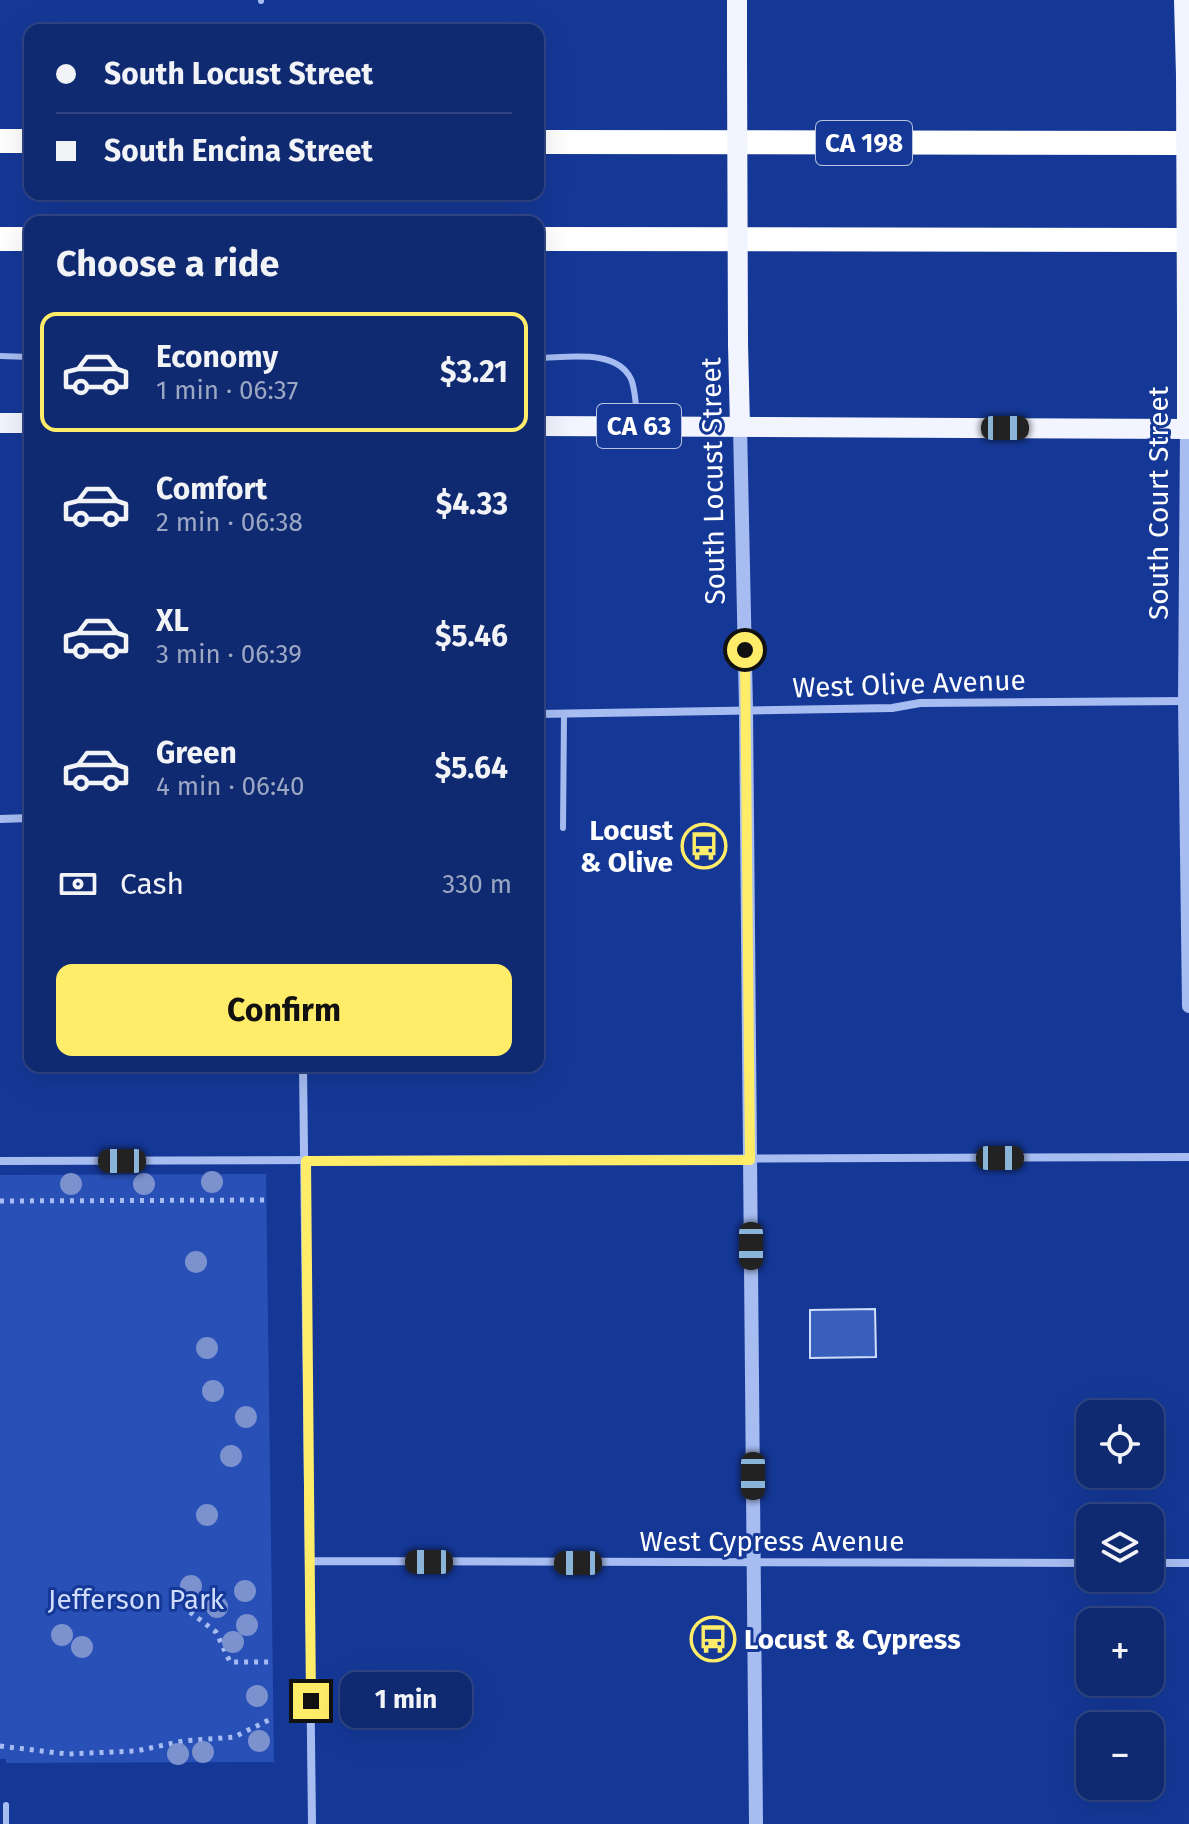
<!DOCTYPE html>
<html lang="en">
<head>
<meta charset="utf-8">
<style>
  body { margin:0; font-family:"Fira Sans",sans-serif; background:#1e3679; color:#f1f3f6; height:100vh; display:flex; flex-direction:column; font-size:30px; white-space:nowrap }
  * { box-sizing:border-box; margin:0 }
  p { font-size:26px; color:#9ca7c3 }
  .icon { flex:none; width:44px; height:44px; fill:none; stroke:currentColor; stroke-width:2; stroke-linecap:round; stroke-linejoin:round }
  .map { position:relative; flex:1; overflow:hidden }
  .sheet { position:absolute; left:24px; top:216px; width:520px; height:856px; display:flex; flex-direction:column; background:#102a71; border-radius:16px; box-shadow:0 8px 32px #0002,0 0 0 2px #304684 }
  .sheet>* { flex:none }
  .guide { position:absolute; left:24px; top:24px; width:520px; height:176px; border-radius:16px; box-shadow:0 8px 32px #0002,0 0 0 2px #304684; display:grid; align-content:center; height:176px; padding:0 32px; background:#102a71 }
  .fabs { position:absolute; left:1076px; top:1400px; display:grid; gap:16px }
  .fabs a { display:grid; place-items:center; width:88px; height:88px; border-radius:16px; background:#102a71; box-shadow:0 8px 32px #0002,0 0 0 2px #304684; font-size:40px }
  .end { position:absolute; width:36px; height:36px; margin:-18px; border:10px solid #ffec68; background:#111; box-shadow:0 0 0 4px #111 }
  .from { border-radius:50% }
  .bubble { position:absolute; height:56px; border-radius:16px; background:#102a71; box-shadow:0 8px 32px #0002,0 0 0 2px #304684; font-size:26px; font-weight:700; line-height:56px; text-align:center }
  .car { position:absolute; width:24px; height:48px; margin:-24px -12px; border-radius:10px; box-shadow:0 0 6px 2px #0007; background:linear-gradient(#222 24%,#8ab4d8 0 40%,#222 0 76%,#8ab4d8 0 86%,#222 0) }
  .guide b { display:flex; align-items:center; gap:28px; height:76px; font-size:30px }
  .guide b+b { border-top:2px solid #304684 }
  .guide i { width:20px; height:20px; background:#f1f3f6 }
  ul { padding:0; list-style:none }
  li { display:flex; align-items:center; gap:24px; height:120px; margin:0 16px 12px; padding:0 16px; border:4px solid transparent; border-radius:16px }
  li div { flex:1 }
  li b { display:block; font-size:30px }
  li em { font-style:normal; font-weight:700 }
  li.active { border-color:#ffec68 }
  li>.icon { width:72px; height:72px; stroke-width:1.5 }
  h2 { padding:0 32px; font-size:36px; line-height:96px }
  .pay { display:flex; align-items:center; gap:20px; height:88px; padding:0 32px; font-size:30px }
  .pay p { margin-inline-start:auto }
  .primary-button { display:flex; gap:16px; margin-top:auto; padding:16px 32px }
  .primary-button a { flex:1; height:92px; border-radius:16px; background:#ffec68; color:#111; font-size:32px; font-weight:700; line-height:92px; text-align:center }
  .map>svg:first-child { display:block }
</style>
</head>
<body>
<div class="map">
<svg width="1189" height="1824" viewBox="0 0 1189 1824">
  <rect width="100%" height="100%" fill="#153897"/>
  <path fill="#2850b6" d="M266,1174L274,1762L6,1763V1759H0V1175Z"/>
  <path fill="#395fbd" stroke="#cfdcfc" stroke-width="2" d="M875,1309L876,1357L810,1358V1310Z"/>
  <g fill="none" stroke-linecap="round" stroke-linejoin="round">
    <path stroke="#a7bdf2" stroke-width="5" stroke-dasharray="4 6" stroke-linecap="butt" d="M0,1201L264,1200
      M190,1612L216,1632L230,1662H270
      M0,1746L67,1754L136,1751L183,1741L234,1737L271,1719"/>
    <path stroke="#a7bdf2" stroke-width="6" d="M261,0V1
      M0,356L30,357
      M538,358C566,358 616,348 631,379C636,391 636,409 637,422
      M563,828L564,714
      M6,1805V1824"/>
    <path stroke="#a7bdf2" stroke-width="8" d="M538,714L892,708L920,703L1185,701
      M0,819L30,818
      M303,1066L312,1824
      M0,1161L1189,1157
      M310,1561L1090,1563
      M1150,1563H1189"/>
    <path stroke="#a7bdf2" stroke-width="14" d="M740,426L746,709L756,1824
      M1187,429L1185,701L1189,1006"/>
    <path stroke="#f2f5ff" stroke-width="20" d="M737,0V59
      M1184,0L1186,75
      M1187,324V429
      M738,344L740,426
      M0,423H30
      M538,426L1189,429"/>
    <path stroke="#fff" stroke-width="24" d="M0,141H30
      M538,142L1189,143
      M0,239H30
      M538,239L1189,240"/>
    <path stroke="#f2f5ff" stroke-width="20" d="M737,59L738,344
      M1186,75L1187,324"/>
  </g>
  <g fill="#7b92cf">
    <circle cx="212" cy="1182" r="11"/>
    <circle cx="71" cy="1184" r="11"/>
    <circle cx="144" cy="1184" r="11"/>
    <circle cx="196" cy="1262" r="11"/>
    <circle cx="207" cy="1348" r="11"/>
    <circle cx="213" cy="1391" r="11"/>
    <circle cx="246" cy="1417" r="11"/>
    <circle cx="231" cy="1456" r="11"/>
    <circle cx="207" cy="1515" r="11"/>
    <circle cx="191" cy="1586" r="11"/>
    <circle cx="245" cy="1591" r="11"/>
    <circle cx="217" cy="1607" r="11"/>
    <circle cx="247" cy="1625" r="11"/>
    <circle cx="62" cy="1635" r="11"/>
    <circle cx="233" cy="1642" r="11"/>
    <circle cx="82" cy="1647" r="11"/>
    <circle cx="257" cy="1696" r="11"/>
    <circle cx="259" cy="1741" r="11"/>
    <circle cx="203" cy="1752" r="11"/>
    <circle cx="178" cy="1754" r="11"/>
  </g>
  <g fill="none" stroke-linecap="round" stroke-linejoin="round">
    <path stroke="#ffec68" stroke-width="10" d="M311,1701L306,1161L750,1160L745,650"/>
  </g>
  <defs>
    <g id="bus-ring" transform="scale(2.3)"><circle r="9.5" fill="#153897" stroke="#ffec68" stroke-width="1.5"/><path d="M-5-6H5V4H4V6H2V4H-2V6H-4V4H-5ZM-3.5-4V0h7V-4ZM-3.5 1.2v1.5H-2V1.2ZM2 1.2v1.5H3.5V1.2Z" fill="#ffec68"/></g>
  </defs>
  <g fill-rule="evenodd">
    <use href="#bus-ring" x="704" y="846"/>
    <use href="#bus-ring" x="713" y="1639"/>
  </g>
  <g text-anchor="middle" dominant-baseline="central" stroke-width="6" stroke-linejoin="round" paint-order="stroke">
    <g fill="#153897" stroke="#b9c3e0" stroke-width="2">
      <rect x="816" y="121" width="96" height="44" rx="6"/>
      <rect x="597" y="404" width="84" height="44" rx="6"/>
    </g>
    <g font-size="26" font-weight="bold" fill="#fff">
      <text x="864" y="143">CA 198</text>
      <text x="639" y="426">CA 63</text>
    </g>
    <g font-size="28" fill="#fff" stroke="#153897">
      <text transform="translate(713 481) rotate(-91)">South Locust Street</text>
      <text transform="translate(1158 503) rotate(-90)">South Court Street</text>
      <text transform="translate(909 684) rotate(-2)">West Olive Avenue</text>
      <text x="772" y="1541">West Cypress Avenue</text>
    </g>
    <g font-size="28" font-weight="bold" fill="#fff" stroke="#153897" text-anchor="end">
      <text x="673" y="830">Locust<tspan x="673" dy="32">&amp; Olive</tspan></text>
      <text x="744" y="1639" text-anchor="start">Locust &amp; Cypress</text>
    </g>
    <g font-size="28" fill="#cfdcfc" stroke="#153897">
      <text x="136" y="1599">Jefferson Park</text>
    </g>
  </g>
</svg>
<div class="fabs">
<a><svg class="icon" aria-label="locate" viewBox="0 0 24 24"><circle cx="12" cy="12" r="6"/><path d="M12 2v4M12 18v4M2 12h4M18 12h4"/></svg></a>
<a><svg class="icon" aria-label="layers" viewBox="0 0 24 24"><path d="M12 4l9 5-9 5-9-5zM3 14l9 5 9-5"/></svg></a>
<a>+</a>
<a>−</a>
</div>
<i class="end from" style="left:745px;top:650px"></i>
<i class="end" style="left:311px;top:1701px"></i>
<div class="bubble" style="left:340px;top:1672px;width:132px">1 min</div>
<i class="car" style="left:1005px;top:428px;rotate:90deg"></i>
<i class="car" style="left:1000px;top:1158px;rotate:90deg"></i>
<i class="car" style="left:122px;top:1161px;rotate:270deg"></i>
<i class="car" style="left:751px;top:1246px;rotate:180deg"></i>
<i class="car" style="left:753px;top:1476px;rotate:180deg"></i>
<i class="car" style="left:429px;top:1562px;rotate:270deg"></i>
<i class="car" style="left:578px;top:1563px;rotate:270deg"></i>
<div class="guide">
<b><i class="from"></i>South Locust Street</b>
<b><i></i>South Encina Street</b>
</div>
<section class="sheet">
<h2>Choose a ride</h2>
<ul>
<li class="active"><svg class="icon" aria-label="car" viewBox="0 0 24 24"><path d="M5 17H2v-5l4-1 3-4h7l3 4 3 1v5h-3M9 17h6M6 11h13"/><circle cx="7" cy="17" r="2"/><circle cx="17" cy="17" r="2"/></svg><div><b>Economy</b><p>1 min · 06:37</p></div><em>$3.21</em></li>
<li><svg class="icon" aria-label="car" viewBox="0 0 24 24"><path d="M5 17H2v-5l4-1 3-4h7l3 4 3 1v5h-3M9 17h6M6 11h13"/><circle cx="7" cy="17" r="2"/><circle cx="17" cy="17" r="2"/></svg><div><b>Comfort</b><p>2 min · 06:38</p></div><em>$4.33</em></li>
<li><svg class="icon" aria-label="car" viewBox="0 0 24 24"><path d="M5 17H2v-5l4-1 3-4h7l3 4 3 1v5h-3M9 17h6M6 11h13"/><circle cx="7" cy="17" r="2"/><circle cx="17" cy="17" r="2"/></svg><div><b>XL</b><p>3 min · 06:39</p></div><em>$5.46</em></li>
<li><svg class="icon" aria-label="car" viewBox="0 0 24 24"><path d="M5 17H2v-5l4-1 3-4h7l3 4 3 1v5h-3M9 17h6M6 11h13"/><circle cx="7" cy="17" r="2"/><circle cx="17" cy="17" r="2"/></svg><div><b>Green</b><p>4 min · 06:40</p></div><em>$5.64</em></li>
</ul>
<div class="pay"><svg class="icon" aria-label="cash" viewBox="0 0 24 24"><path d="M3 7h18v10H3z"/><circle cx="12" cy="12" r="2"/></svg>Cash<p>330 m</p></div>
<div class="primary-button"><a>Confirm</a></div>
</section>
</div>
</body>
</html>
